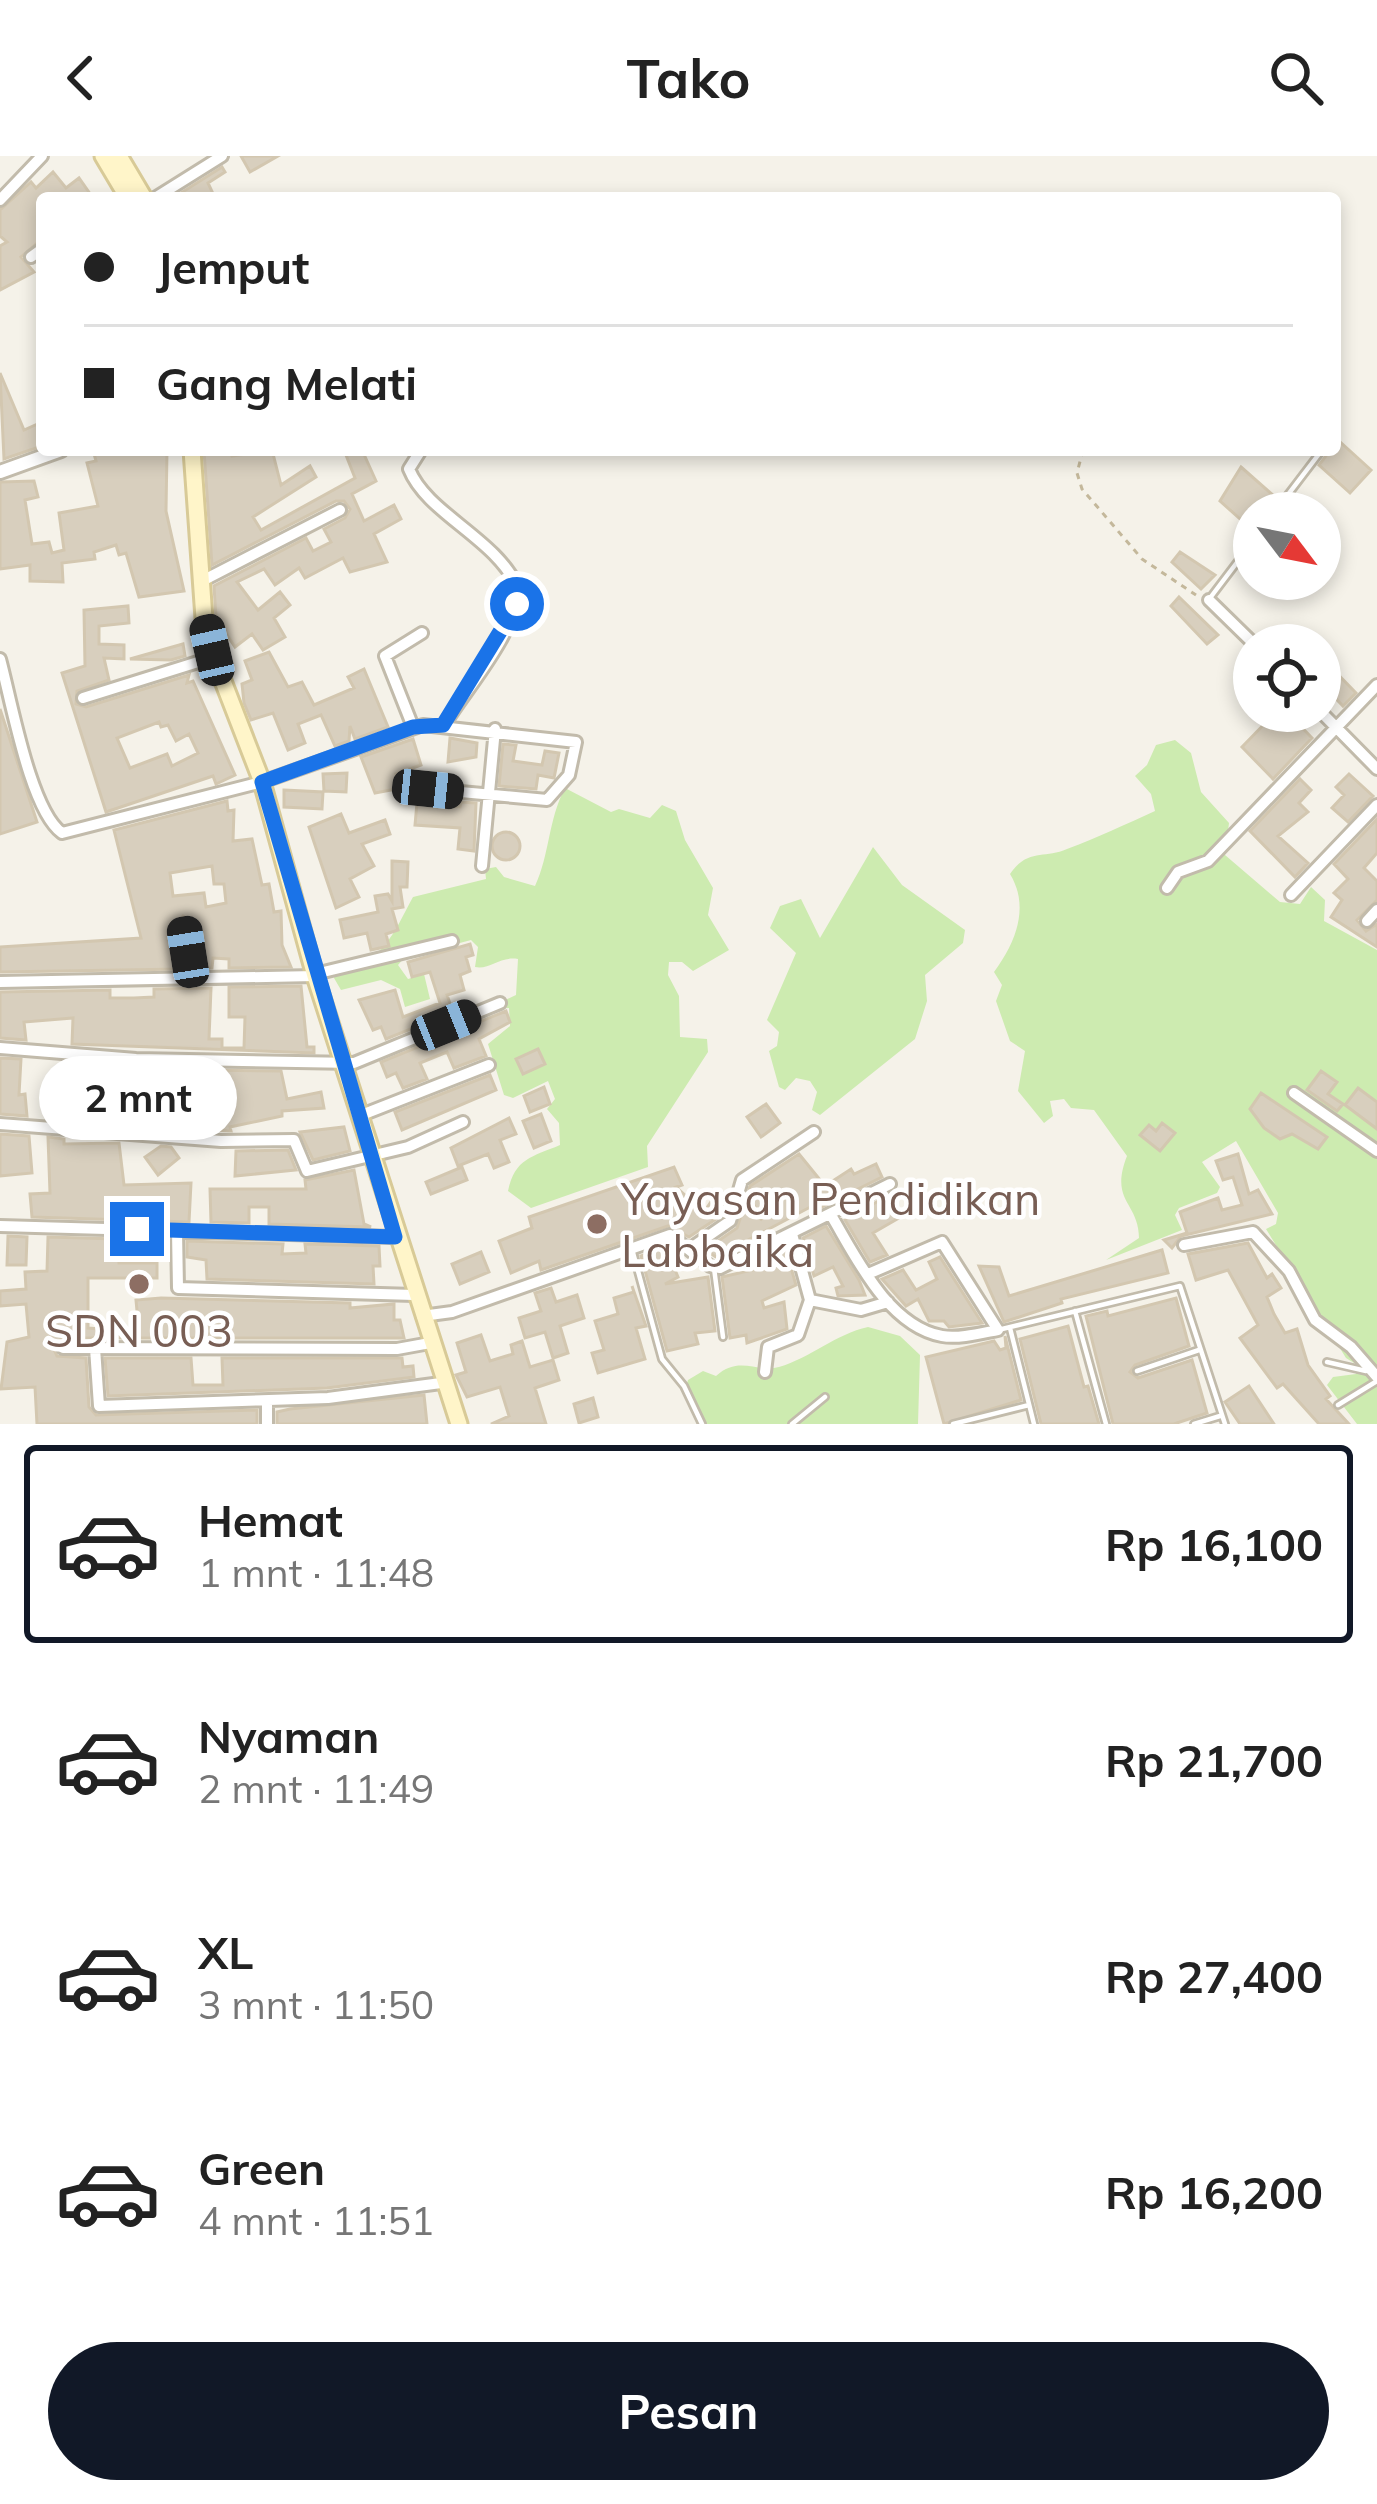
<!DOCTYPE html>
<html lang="id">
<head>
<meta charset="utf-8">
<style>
  body { margin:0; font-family:Mulish,sans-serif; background:#f6f6f6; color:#222; height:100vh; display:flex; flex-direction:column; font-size:45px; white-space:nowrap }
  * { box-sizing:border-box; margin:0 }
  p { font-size:39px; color:#767676 }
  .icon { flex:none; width:66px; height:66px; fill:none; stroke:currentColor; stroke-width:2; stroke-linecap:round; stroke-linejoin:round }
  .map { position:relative; height:1268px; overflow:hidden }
  .drawer { display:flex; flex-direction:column; background:#fff; flex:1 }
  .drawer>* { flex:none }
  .top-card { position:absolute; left:36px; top:36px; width:1305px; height:264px; border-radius:12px; box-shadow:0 6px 18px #0003; display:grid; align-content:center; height:264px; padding:0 48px; background:#fff }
  .needle { width:78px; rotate:122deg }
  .tools { position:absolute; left:1233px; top:336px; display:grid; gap:24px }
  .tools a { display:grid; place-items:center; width:108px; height:108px; border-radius:50%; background:#fff; box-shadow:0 6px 18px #0003; font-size:60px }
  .end { position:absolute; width:54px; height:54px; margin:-27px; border:15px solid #1a73e8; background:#fff; box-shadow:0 0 0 6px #fff }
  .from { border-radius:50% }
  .bubble { position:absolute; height:84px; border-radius:42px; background:#fff; box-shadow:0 6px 18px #0003; font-size:39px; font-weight:700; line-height:84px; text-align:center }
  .car { position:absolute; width:36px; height:72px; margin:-36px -18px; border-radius:15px; box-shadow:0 0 9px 3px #0007; background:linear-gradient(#222 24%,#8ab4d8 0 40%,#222 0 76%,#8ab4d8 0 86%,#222 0) }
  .top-card b { display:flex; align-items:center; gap:42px; height:114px; font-size:45px }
  .top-card b+b { border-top:3px solid #e0e0e0 }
  .top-card i { width:30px; height:30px; background:#222 }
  ul { padding:21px 0 0; list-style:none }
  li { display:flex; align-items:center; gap:36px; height:198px; margin:0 24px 18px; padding:0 24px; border:6px solid transparent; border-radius:12px }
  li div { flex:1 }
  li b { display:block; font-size:45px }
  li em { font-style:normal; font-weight:700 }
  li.selected { border-color:#111827 }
  li>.icon { width:108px; height:108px; stroke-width:1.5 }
  .button { display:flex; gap:24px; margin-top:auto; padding:24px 48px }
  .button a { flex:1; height:138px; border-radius:72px; background:#111827; color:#fff; font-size:48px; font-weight:700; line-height:138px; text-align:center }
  header { display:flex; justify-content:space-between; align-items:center; height:156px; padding:0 48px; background:#fff; font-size:54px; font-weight:700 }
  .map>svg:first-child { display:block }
</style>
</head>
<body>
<header><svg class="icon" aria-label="back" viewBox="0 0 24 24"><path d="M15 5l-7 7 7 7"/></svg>Tako<svg class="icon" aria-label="search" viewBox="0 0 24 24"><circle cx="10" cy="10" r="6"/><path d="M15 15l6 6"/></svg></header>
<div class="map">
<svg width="1377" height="1268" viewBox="0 0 1377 1268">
  <rect width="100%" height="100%" fill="#f5f2e9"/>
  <path fill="#cdebb0" d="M1175,584L1191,597L1201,636L1229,667L1225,699L1280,746L1300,748L1311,731L1325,744L1324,765L1377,794V1268H1357L1327,1229L1333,1221L1356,1218L1359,1210L1346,1202L1266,1073L1276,1068L1278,1057L1236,985L1202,1006L1220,1031L1217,1037L1179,1052L1175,1059L1182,1074L1106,1104L1139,1082C1139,1046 1109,1046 1127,1000L1094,954L1071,952L1064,943L1050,945L1053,960L1044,967L1018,935L1025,895L1010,885L996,845L1002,829L994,816C1016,786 1030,751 1010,718C1028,692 1044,703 1067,693C1097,682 1126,668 1155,655L1151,638L1135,620L1147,609L1156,589Z
    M565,632L611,656L619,653L650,662L662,649L676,655L685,684L713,732L708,759L729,794L693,815L682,806H669L668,819L679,840L680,881L707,883L708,896L647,990L648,1011L531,1052L508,1035C515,1002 532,1001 560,989L559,967L547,953L555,943L548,925L513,942L504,939L488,888L510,870L509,852L486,853L516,839L518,803C500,800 490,814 475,811L478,791L471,784L404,802L398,809L408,823L424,818L430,843L405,851L400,833L381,824L341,834L334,822L336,812C382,810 393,778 413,741L486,723L485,713L496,711L504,721L535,730C550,698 548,664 565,632Z
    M873,691L902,729L965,774L963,787L925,819L927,845L915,883L820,959L812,954L817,936L810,925L796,922L785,934L779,931L769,895L777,890L779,876L767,864L796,797L770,772L780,750L801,743L820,782Z
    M868,1171L900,1180L920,1199L918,1268H700L684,1237L688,1224L703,1215L716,1220C739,1199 757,1217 779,1211C810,1202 836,1178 868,1171Z"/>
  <path fill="#d8cfbe" stroke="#d3c7b0" stroke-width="3" fill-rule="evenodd" d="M241,0H278L250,16Z
    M222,11L225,16L208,27L215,42H173Z
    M53,16L66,32L79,22L93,42H42V83L21,101L34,116L0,134V90L7,86L0,80V54L31,26L36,32Z
    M0,217L24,274L42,266V290L4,303Z
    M1338,284L1371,314L1350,337L1319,309Z
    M93,294H167L166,355L184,435L139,441L126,397L119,399L116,389L94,396L95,403L62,407L63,426L30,425V409L0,413V326L34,325L38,341L25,344L32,388L49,386L52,397L64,394L59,357L98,350L87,307L96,305Z
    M230,294L232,300L272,294L281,329L310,310L316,321L253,361L261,374L355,322L344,294H362L376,325L352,338L364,365L394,349L401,363L374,378L387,406L350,416L343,402L305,422L299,412L275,429L264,413L237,426L258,454L280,436L290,449L274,462L285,481L263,494L252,478L235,491L216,462L214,430L306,382L313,395L331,386L324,373L345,362L350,353L344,345H336L212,409L204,295Z
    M1241,311L1274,340L1254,357L1249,371L1220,345Z
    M1180,396L1215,419L1201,433L1172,406Z
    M1179,441L1218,479L1207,488L1171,450Z
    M128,450L129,467L99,470V488L124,489V503L104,502L109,524L77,535L76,548L86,551L189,519L187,527L193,525L235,619L216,628L213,620L106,656L62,517L85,510L84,454ZM159,566L161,571L168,569L176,585L189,578L198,597L172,610L167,598L130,612L117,582Z
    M183,488L185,500L171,504L130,503Z
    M269,496L288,531L302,526L314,549L354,532L348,521L364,513L388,571L355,583L350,570L349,585L335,590L321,559L298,568L305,587L288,594L273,557L251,564L244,547L242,528L252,524L245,505Z
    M1325,505L1356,537L1343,550L1320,526Z
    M0,553L37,666L0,678Z
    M1277,555H1286L1312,582L1273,623L1242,591Z
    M450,582L477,587L476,601L448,606Z
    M413,583L421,609L396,618L401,632L375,637L361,601Z
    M503,588L516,589L513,605L542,609L545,595L559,597L554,622L538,619L536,633L499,630Z
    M347,617L346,636L324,635L323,618Z
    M1349,618L1373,640L1348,666L1332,652L1344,639L1336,631Z
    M1300,623L1311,634L1299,647L1308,656L1278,680L1308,707L1295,721L1250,675Z
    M284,634L323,636L322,653L284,651Z
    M227,645L228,655L234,654L233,685L252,683L262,729L269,728L274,756L281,755L282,789L291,811L229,812V803L213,802L212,812H202L193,767L183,760L174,771L182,813L0,816V791L141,782L114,674ZM212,710L214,728H224L226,747L206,751L204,737L173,740L170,717Z
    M461,646L476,647L474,695L458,693L460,672L415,669L417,647L460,651Z
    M341,658L349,677L385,664L390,678L362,688L374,710L350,723L359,741L336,752L309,671Z
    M1377,663V697L1364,712L1377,725V744L1357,764L1366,775L1377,768V791L1331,761L1342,744L1334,737L1348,723L1334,708Z
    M492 690a14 14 0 1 1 28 0a14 14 0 1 1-28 0Z
    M392,705L408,706L407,731H400L403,751L392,753L398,774L386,778L389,790L371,794L367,777L344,782L340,764L378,756L375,740L388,738L392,745Z
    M470,788L473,799L466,801L470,815L460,819L464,834L447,839L453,856L386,883L381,871L373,874L359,844L395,834L403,861L440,847L430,816L412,821L408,806Z
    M301,830L307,891H314V897L72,888L73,862L24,866L26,884L0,882V836L110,834V842H134L154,841V833L211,832L209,883H222V892H244L245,861H229V831Z
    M506,855L510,866L479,883L486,900L454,912L447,896L420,907L427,923L403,932L396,917L387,921L381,906Z
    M538,893L545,908L523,918L516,903Z
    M0,902L21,903L19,939L25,938L27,960L0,958Z
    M65,909L173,919V930L198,929V920L207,921V914L281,915L287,943L321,936L324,952L282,955V960L230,971L231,975L208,974V969L163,971V961L140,962V969L86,965V941L63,940Z
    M1321,915L1337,926L1328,938L1343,948L1337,955L1307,934Z
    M490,919L496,934L402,974L395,956Z
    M544,931L550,948L530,956L524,940Z
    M1358,932L1377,946V973L1345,949Z
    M1261,937L1327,981L1318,993L1292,978L1280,983L1264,972L1250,953Z
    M46,944H63V963L47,962Z
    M766,948L780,967L761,981L747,961Z
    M541,958L551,985L534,992L523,965Z
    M509,962L516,978L500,984L509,1006L494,1012L488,998L458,1010L451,992Z
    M1162,967L1175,977L1160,995L1140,979L1149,969L1156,975Z
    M344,971L350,995L313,1004L300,976Z
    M0,978L29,980L32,1017L0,1020Z
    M48,981L64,983V988L119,987L124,1029L191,1027L189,1066L32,1061L30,1038L50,1037Z
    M161,990L171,991L179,1002L158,1019L145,1001Z
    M288,994L296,1014L235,1020L236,995Z
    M799,998L825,1030L851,1013L854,1018L876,1008L882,1021L818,1053L816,1048L716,1101L705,1094L737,1072L744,1051L762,1064L748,1038L750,1030Z
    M1238,998L1249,1038L1258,1034L1272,1058L1181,1080L1172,1092L1164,1084L1187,1077L1180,1056L1218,1042L1222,1054L1242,1049L1233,1021L1223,1024L1216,1005Z
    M462,1011L467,1024L431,1038L426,1026Z
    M674,1011L682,1029L676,1031L704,1056L719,1034L727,1040L722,1059L689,1081L668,1070L541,1114L539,1105L511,1117L499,1085L532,1072L529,1061Z
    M354,1014L364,1068L371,1071L269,1068V1051H249V1067L211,1066L210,1033H306L305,1024Z
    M887,1040L899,1062L873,1077L887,1099L870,1106L845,1064Z
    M826,1070L859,1124L865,1139L838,1140L836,1132L843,1130L833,1111L814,1120L803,1082Z
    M8,1080L27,1081L26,1109H7Z
    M48,1081L117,1083L119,1107H157V1122H88V1172L139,1176L136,1144L161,1142L350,1147V1152L394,1148V1164H400L404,1182H62L53,1191L57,1200L86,1202L89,1251L96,1259L257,1254V1268H37L35,1231L1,1233L7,1186L29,1181L26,1148L0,1150V1135L26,1133L25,1116L47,1115Z
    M187,1085L283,1088L282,1098L306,1097L305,1088L379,1090L380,1110H373L374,1128L207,1123L206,1104L187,1101Z
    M1248,1087L1267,1122L1272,1118L1281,1132L1267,1141L1274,1158L1285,1177L1297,1173L1308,1209L1330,1240L1326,1243L1349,1268H1319L1283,1228L1277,1232L1240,1182L1258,1169L1228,1114L1196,1124L1188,1098Z
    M668,1090L681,1106L673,1109L678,1121L665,1128L708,1121L715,1175L695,1177L698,1188L667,1195L641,1100Z
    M785,1091L796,1129L762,1145L764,1152L784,1146L787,1173L747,1187L746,1179L730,1182L722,1121L752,1114L749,1108Z
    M1162,1094L1168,1117L1061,1143L1062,1147L1004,1166L979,1110L999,1111L1009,1140Z
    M481,1096L489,1116L460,1128L452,1108Z
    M940,1101L982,1167L949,1171L944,1165H929L918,1143L906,1150L882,1123L903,1114L916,1134L937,1123L929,1106Z
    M632,1130L646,1170L636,1172L645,1203L598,1217L592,1197L604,1194L595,1165L618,1158L614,1142L634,1136Z
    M551,1132L556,1146L577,1139L584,1162L560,1170L568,1197L553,1202L545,1176L525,1182L519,1162L541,1155L535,1137Z
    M1176,1142L1189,1190L1135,1209L1130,1216L1138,1222L1192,1204L1207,1257L1174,1268H1113L1086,1160L1107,1155L1108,1160Z
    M1068,1170L1084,1231L1088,1230L1099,1268H1041L1020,1183Z
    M481,1179L490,1205L513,1198L511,1189L522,1185L530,1211L553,1204L559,1224L535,1232L546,1268H491L509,1260L500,1231L467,1241L456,1219L466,1216L457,1187Z
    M1005,1180L1021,1244L944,1268L926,1201L994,1185L1000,1194L1006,1192Z
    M105,1202H191L193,1229H223L222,1202H402L403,1211L413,1210L414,1221L327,1232L108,1240Z
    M1249,1230L1274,1268H1240L1225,1246Z
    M424,1239L427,1268H277V1256L290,1253Z
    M593,1242L598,1261L579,1267L574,1248Z"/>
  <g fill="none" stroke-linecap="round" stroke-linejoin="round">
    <g stroke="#c2bbab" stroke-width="10">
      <path id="service" d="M1274,357L1322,294
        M1210,442L1254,384
        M632,1093L662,1203L684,1230L702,1268
        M714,1112L723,1181
        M1075,1155L1106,1268
        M1010,1172L1034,1268
        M998,1174L1180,1130L1225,1268
        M1327,1206L1366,1215
        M1137,1215L1199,1194
        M1338,1249L1377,1225
        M792,1268L825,1241
        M953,1268L1029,1249
        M1194,1268L1220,1260"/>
    </g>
    <g stroke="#c2bbab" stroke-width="16">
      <path id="minor" d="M155,42L222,0
        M0,44L42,0
        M31,101L42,93
        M421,294L409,313C427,358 496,382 518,432C516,478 468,530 444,569
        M202,425L340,354
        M1209,444L1255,489
        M0,503C11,543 30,654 62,677L262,626L423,569L576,586L569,619L547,644L428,633
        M83,542L214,501
        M1320,555L1377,613
        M413,571L385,500L422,477
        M482,710L495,573
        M1167,732L1178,716L1208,705L1377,529
        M1291,739L1377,649
        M1367,765L1377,754
        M184,770L193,821
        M315,818L452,785
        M0,826L315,820
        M0,892L136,903L354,907L500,847
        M1294,937L1377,995
        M359,960L489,909
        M0,968L221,985L294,984L307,1015L408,991L463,966
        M831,1059C856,1101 888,1170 942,1180C959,1183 982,1177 998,1174L942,1086L868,1118
        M0,1070L395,1081
        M177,1075L178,1132L414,1139
        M1184,1089L1253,1076L1289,1115L1315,1164L1351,1191L1377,1221
        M691,1092L730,1065L742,1024L814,976
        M810,1144L861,1154L888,1146
        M422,1160L452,1156L670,1079L710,1110L720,1112L890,1028
        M63,1192L397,1193L430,1187
        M95,1192L99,1250L328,1242L441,1227
        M765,1216L768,1191L798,1179L810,1144L792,1078
        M267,1245V1268"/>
    </g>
    <g stroke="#c2bbab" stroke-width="18">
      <path id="tertiary" d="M0,316L61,294"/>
    </g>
    <g stroke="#d8ca97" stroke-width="21">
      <path id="secondary" d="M103,0L128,42
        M119,0L144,42
        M192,294L204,462L211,494L262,626L315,820L459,1268"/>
    </g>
    <path stroke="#c4b89b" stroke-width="3" stroke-dasharray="6 6" stroke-linecap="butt" d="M1083,294L1077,317L1082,333L1142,403L1196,439"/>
    <use href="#service" stroke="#fff" stroke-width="4.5"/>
    <use href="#minor" stroke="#fff" stroke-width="10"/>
    <use href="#tertiary" stroke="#fff" stroke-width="12"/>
    <use href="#secondary" stroke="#fff5c9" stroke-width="15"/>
  </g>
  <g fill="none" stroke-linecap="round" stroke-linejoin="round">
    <path stroke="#1a73e8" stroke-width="15" d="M137,1073L395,1081L262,626L413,571L443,569L517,448"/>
  </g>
  <g fill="#8d6e63" stroke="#fff" stroke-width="4.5">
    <circle cx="597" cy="1068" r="12"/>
    <circle cx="139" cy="1128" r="12"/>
  </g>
  <g text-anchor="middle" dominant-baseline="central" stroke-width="9" stroke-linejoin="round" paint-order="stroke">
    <g font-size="45" fill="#785e54" stroke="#fff" text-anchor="start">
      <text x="621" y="1042">Yayasan Pendidikan<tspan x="621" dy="52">Labbaika</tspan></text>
      <text x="139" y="1174" text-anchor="middle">SDN 003</text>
    </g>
  </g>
</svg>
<div class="tools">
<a><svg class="needle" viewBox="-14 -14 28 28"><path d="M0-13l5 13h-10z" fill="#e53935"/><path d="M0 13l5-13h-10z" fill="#767676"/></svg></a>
<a><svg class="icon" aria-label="locate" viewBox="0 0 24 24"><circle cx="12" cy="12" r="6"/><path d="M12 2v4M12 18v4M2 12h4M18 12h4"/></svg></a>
</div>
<i class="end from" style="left:517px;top:448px"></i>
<i class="end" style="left:137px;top:1073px"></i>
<div class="bubble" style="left:39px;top:900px;width:198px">2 mnt</div>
<i class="car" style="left:212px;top:494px;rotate:347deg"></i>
<i class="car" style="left:428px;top:633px;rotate:96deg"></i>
<i class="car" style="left:188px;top:796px;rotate:351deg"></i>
<i class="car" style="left:446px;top:869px;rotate:68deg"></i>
<div class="top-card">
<b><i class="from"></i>Jemput</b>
<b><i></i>Gang Melati</b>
</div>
</div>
<section class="drawer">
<ul>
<li class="selected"><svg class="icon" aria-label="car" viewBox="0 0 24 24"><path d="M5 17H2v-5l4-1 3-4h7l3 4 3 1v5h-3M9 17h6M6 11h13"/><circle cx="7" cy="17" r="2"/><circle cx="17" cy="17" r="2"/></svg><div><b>Hemat</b><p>1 mnt · 11:48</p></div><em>Rp 16,100</em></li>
<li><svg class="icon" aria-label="car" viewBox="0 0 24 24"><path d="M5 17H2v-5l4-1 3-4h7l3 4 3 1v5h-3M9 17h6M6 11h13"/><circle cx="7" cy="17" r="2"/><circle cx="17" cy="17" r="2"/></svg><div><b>Nyaman</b><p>2 mnt · 11:49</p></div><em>Rp 21,700</em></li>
<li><svg class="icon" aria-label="car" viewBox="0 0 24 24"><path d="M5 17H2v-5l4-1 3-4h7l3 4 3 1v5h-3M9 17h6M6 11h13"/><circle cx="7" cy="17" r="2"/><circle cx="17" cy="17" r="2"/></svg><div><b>XL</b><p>3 mnt · 11:50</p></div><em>Rp 27,400</em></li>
<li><svg class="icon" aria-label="car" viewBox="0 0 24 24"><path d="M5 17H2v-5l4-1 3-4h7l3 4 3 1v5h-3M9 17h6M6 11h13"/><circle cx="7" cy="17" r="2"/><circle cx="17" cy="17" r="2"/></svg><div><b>Green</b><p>4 mnt · 11:51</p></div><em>Rp 16,200</em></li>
</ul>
<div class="button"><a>Pesan</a></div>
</section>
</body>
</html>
